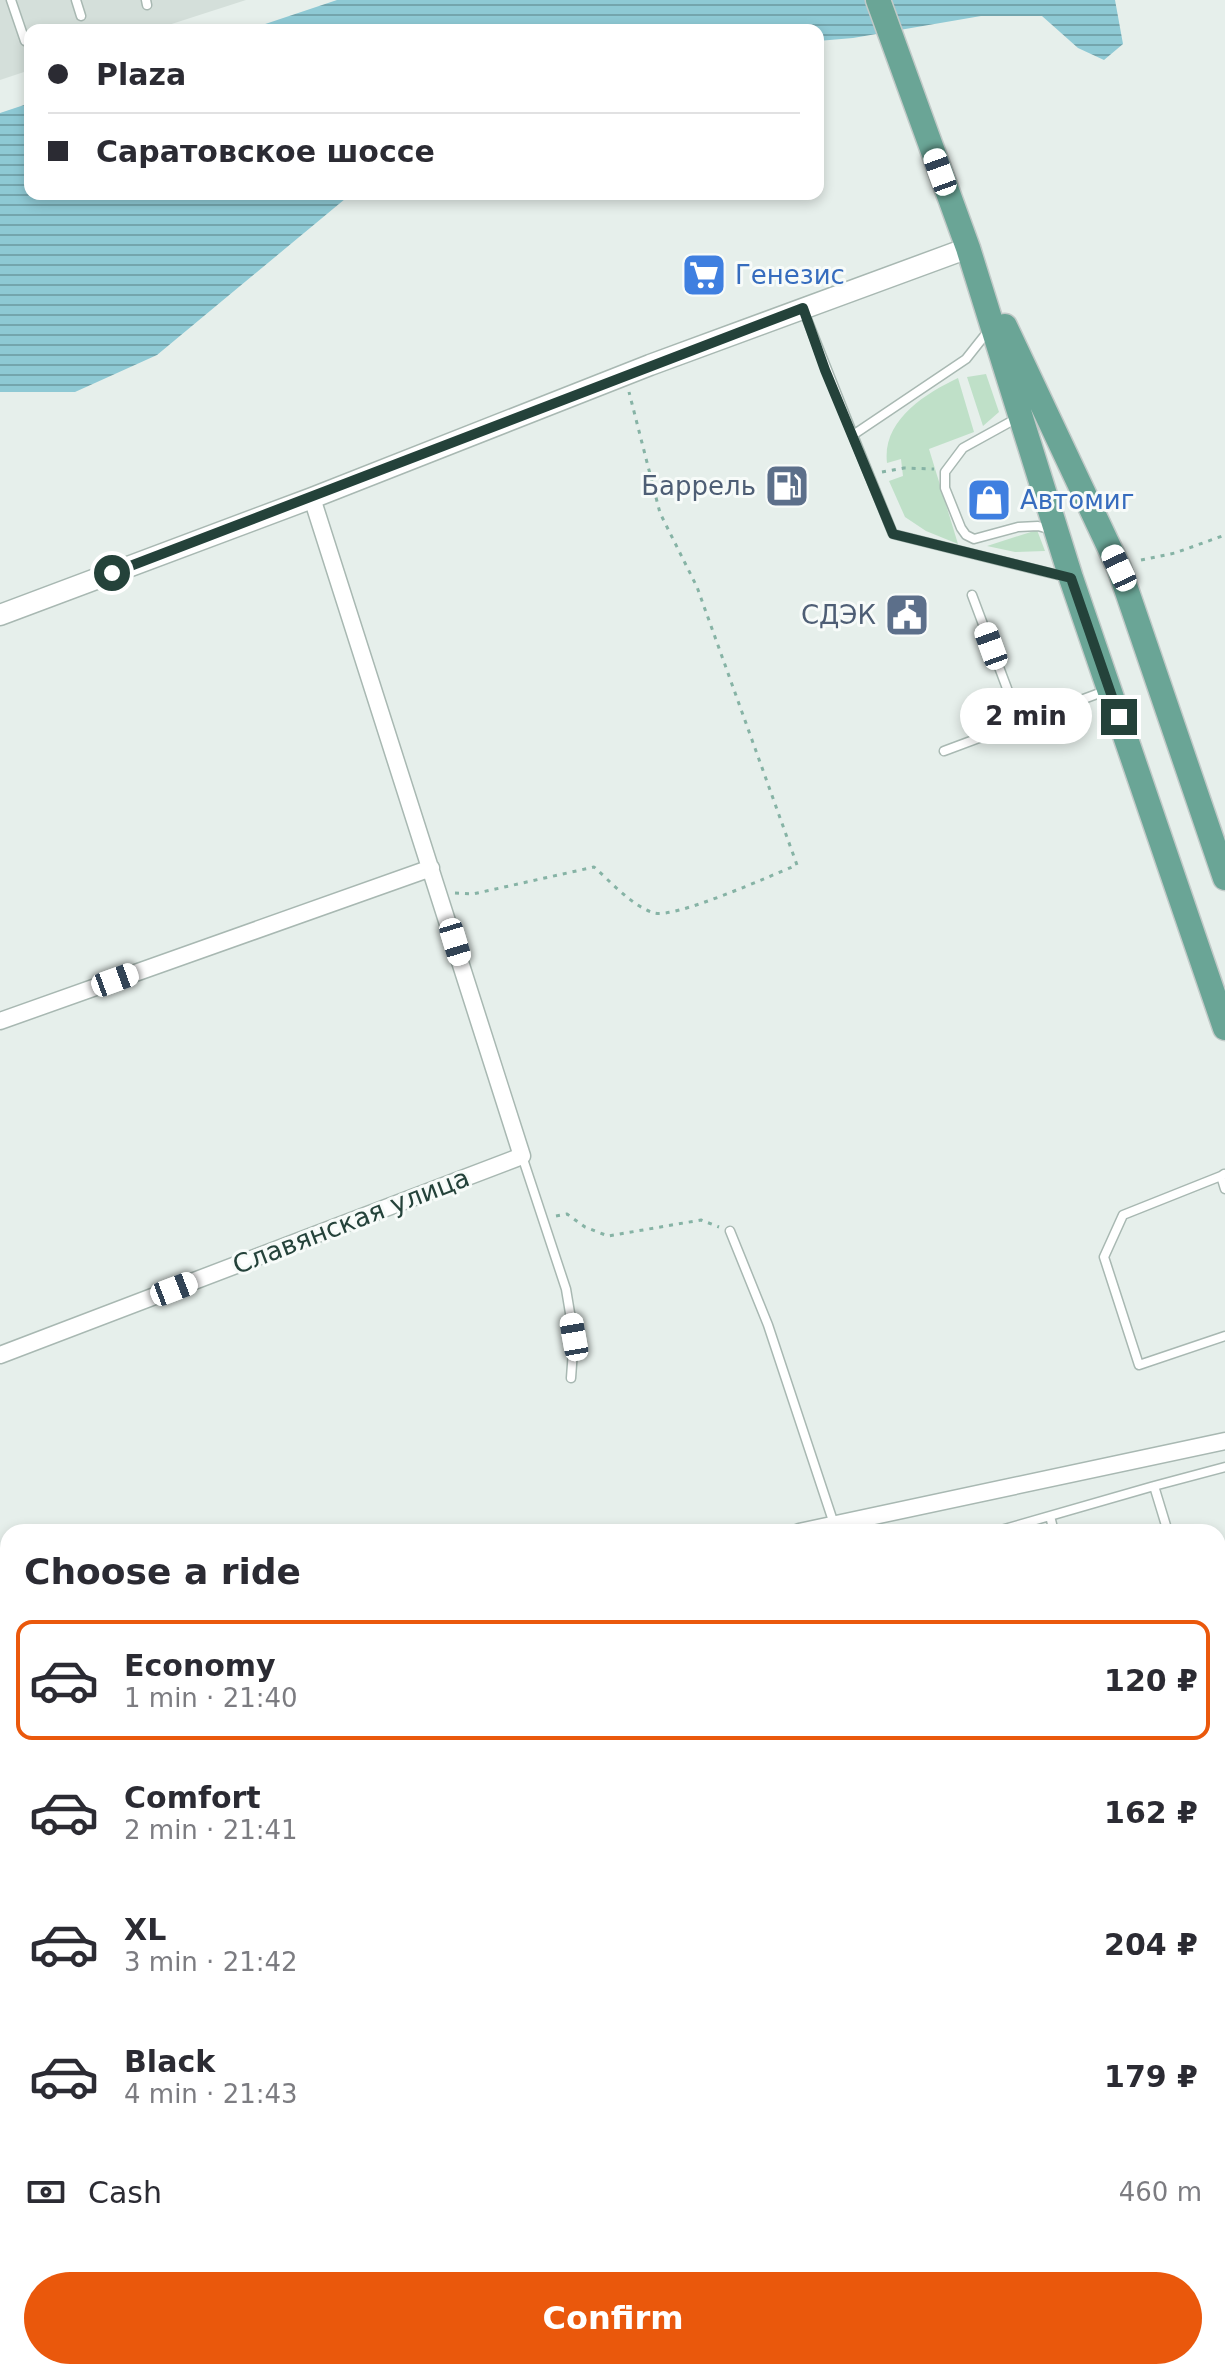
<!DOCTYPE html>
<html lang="en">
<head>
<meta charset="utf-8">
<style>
  body { margin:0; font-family:"DejaVu Sans",sans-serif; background:#f7f7f7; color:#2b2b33; height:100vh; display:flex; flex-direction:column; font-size:30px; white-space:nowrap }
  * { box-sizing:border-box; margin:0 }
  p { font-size:26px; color:#7c7c81 }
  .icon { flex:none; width:44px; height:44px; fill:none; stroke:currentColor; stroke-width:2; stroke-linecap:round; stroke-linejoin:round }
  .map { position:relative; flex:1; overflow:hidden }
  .drawer { position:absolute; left:0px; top:1524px; width:1226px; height:856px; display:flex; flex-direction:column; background:#fff; border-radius:24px 24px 0 0; box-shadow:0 4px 12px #0003 }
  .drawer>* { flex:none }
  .hud { position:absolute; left:24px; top:24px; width:800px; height:176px; border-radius:16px; box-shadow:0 4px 12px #0003; display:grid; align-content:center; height:176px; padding:0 24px; background:#fff }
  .end { position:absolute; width:36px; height:36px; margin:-18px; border:10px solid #24423a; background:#fff; box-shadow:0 0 0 4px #fff }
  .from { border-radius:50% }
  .bubble { position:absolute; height:56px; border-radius:28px; background:#fff; box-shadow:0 4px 12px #0003; font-size:26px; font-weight:700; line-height:56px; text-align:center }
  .car { position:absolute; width:24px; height:48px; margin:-24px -12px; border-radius:10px; box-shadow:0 0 6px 2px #0007; background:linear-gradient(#fff 24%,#345 0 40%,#fff 0 76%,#345 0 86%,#fff 0) }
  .hud b { display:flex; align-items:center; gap:28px; height:76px; font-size:30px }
  .hud b+b { border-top:2px solid #e1e1e2 }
  .hud i { width:20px; height:20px; background:#2b2b33 }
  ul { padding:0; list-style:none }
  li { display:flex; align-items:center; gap:24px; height:120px; margin:0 16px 12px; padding:0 8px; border:4px solid transparent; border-radius:16px }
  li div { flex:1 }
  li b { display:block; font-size:30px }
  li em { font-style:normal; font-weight:700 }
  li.on { border-color:#ea580c }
  li>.icon { width:72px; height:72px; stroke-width:1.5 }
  h2 { padding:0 24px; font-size:36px; line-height:96px }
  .pay { display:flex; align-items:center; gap:20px; height:88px; padding:0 24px; font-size:30px }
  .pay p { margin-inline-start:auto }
  .button { display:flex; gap:16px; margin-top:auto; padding:16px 24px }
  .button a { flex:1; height:92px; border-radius:48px; background:#ea580c; color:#fff; font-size:32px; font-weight:700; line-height:92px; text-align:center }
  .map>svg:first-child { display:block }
</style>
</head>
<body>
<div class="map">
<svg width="1225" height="2380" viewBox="0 0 1225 2380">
  <defs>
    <pattern id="water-rules" width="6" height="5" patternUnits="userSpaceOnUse" patternTransform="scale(2)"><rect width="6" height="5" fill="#8ec9d4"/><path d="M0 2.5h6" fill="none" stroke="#74a5ad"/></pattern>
  </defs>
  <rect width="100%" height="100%" fill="#e6efeb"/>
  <path fill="#d4dfda" d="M0,0H246L153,30H30V70L0,80Z"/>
  <path fill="#bfe0c8" d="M986,374L999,412L983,426L967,377Z
    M958,378L974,432L929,449L958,544L926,531L905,517L889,481L903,476L901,459L887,463C882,421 924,394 958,378Z
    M1037,530L1045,551L1015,552L987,546Z"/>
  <path fill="url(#water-rules)" d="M337,0H1115L1123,44L1104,60L1078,48L1042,16H981L853,38L818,41V30H247Z
    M30,103V194H351L157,355L75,392H0V113Z"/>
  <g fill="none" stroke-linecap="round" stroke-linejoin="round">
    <g stroke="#a8b8b2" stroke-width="11">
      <path id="service" d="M11,0L25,41
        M76,0L81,16
        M146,0L147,5
        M803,309L853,435
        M989,330L966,359L853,435L893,534L1066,577
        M1019,417L963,448L945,472V488L961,528L966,535L974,539L1018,527L1038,526L1052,530
        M972,595L1020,723
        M944,751L1105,691
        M522,1156L566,1289L574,1337L571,1378
        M1224,1174L1221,1176L1225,1189
        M1221,1176L1123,1215L1104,1257L1139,1365L1225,1336
        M730,1231L768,1325L834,1524
        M1050,1516L1054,1532
        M994,1532L1154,1486
        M1168,1532L1154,1486L1225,1467
        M1218,1686L1225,1705
        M1218,2212L1225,2210
        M1218,2338L1225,2320
        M1070,2372L1073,2380"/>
    </g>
    <g stroke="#a8b8b2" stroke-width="19">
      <path id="minor" d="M0,1021L431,868
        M0,1355L522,1156L312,498
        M799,1532L1225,1441
        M0,1713L8,1711"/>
    </g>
    <g stroke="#a8b8b2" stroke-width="23">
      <path id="tertiary" d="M0,615L312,498L650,365L968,248"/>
    </g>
    <g stroke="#c2cac8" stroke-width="27">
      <path id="primary" d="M878,0L968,248L1071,578L1225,1028
        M1005,326L1119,568L1225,878"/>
    </g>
    <path stroke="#86b3a5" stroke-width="3" stroke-dasharray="4 6" stroke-linecap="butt" d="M882,472L904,468L934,469
      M1141,560L1175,553L1225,535
      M455,893L473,894L594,867C611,882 632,906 654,913C675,919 772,875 797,865L697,587L660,513L629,392
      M556,1216L567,1214L585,1227L608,1236L701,1220L719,1227
      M1218,1654L1225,1650"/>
    <use href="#service" stroke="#fff" stroke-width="8"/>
    <use href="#minor" stroke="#fff" stroke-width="16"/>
    <use href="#tertiary" stroke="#fff" stroke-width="20"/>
    <use href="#primary" stroke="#6aa596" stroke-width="24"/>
  </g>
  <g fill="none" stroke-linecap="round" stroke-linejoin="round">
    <path stroke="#24423a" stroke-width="10" d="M112,573L803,308L825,370L893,534L1071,578L1119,717"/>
  </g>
  <defs>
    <g id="supermarket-square" transform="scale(2.3)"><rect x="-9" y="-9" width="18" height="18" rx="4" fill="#3f7fe0" stroke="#f7fbf9"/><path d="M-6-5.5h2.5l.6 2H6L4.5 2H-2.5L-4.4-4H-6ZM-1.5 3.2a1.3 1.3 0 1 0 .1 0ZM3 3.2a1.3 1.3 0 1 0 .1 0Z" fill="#fff"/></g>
    <g id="fuel-square" transform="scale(2.3)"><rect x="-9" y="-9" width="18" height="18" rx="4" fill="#5c6f8a" stroke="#f7fbf9"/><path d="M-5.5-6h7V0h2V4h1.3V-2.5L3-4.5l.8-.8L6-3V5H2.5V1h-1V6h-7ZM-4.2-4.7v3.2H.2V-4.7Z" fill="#fff"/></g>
    <g id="shop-square" transform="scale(2.3)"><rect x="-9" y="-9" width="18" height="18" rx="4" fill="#3f7fe0" stroke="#f7fbf9"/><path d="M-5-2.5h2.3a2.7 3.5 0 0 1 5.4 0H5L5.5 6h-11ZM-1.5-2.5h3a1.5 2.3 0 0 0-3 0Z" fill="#fff"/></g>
    <g id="civic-square" transform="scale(2.3)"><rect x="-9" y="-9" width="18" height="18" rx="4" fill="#5c6f8a" stroke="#f7fbf9"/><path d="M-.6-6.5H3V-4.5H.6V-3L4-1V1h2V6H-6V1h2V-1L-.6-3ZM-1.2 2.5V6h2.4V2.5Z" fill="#fff"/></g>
  </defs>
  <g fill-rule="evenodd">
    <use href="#supermarket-square" x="704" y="275"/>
    <use href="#fuel-square" x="787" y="486"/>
    <use href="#shop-square" x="989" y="500"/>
    <use href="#civic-square" x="907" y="615"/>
  </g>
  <g text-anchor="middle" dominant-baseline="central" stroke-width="6" stroke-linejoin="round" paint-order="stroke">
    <g font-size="26" fill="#366cbe" stroke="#f7fbf9" text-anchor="start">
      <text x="735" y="275">Генезис</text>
      <text x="1020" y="500">Автомиг</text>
    </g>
    <g font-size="26" fill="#4e5e75" stroke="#f7fbf9" text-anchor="end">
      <text x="756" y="486">Баррель</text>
      <text x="876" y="615">СДЭК</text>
    </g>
    <g font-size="26" fill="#24423a" stroke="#f7fbf9">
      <text transform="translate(351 1221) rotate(-21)">Славянская улица</text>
    </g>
  </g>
</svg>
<i class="end from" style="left:112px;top:573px"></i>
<i class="end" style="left:1119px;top:717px"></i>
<div class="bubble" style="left:960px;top:688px;width:132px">2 min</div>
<i class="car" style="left:940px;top:172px;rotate:340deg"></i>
<i class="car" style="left:1119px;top:568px;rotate:335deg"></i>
<i class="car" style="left:991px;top:646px;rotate:340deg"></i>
<i class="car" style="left:455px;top:942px;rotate:163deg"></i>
<i class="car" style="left:115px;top:980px;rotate:70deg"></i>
<i class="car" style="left:174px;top:1289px;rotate:69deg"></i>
<i class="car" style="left:574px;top:1337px;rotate:350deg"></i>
<div class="hud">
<b><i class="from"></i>Plaza</b>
<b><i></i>Саратовское шоссе</b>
</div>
<section class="drawer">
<h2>Choose a ride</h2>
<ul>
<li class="on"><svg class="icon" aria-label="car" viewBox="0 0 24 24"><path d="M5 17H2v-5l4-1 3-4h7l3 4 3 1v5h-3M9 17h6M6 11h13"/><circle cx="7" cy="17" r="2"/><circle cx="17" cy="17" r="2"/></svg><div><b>Economy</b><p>1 min · 21:40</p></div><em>120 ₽</em></li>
<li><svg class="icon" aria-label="car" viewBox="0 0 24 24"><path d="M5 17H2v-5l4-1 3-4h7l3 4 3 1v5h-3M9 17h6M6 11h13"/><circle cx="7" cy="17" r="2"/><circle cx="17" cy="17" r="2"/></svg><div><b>Comfort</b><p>2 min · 21:41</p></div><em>162 ₽</em></li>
<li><svg class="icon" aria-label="car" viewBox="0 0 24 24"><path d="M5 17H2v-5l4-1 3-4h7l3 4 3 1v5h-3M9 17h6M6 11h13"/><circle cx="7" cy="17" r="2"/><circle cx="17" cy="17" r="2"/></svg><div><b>XL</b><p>3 min · 21:42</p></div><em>204 ₽</em></li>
<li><svg class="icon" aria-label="car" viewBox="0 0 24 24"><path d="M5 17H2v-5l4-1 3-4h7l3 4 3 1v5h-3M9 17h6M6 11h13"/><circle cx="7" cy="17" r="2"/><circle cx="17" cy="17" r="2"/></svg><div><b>Black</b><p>4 min · 21:43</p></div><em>179 ₽</em></li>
</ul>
<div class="pay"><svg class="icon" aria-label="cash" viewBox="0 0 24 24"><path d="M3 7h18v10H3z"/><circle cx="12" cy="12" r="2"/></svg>Cash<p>460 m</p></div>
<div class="button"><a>Confirm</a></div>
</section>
</div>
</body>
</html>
